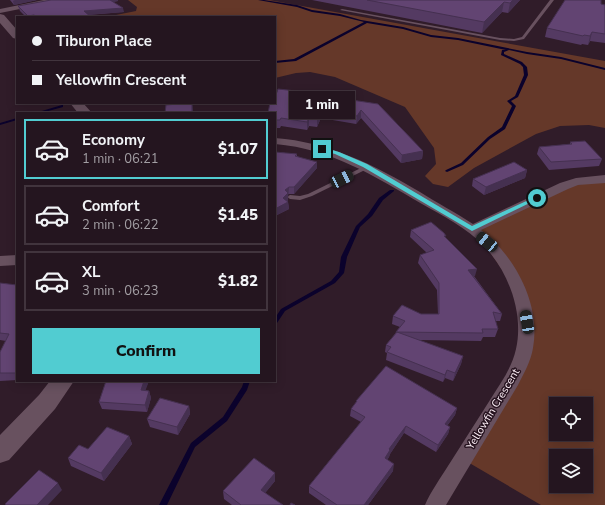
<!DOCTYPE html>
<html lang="en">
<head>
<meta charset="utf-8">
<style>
  body { margin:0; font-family:"Nunito Sans",sans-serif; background:#2c1e28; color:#f1f3f6; height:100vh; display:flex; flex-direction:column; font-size:15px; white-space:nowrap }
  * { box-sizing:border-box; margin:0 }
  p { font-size:13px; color:#a39fa4 }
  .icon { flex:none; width:22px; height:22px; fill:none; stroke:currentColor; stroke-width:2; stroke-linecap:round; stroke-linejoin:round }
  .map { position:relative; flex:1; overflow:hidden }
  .panel { position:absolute; left:16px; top:112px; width:260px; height:270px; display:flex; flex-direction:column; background:#24151f; border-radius:0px; box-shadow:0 2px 10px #0003,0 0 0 1px #41343d }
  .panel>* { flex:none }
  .top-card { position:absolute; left:16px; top:16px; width:260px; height:88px; border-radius:0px; box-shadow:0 2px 10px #0003,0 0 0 1px #41343d; display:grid; align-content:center; height:88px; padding:0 16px; background:#24151f }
  .controls { position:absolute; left:549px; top:397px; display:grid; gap:8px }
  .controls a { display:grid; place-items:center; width:44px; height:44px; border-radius:0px; background:#24151f; box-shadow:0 2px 10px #0003,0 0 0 1px #41343d; font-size:20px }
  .end { position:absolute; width:18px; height:18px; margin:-9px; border:5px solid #51ccd1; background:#111; box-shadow:0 0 0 2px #111 }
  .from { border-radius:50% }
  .bubble { position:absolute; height:28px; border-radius:0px; background:#24151f; box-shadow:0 2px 10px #0003,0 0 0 1px #41343d; font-size:13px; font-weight:800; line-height:28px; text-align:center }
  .car { position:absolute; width:12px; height:24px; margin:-12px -6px; border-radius:5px; box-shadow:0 0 3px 1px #0007; background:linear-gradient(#222 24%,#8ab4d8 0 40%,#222 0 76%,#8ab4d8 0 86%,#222 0) }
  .top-card b { display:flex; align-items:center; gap:14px; height:38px; font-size:15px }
  .top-card b+b { border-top:1px solid #41343d }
  .top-card i { width:10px; height:10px; background:#f1f3f6 }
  ul { padding:7px 0 0; list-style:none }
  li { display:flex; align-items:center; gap:12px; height:60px; margin:0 8px 6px; padding:0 8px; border:2px solid #41343d; border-radius:0px }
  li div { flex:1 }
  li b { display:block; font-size:15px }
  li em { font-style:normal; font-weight:800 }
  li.current { border-color:#51ccd1 }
  li>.icon { width:36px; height:36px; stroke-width:1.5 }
  .cta { display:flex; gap:8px; margin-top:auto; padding:8px 16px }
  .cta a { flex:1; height:46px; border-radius:0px; background:#51ccd1; color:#111; font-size:16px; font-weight:800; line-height:46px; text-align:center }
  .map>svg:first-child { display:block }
</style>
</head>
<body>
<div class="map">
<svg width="605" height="505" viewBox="0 0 605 505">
  <rect width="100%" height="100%" fill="#301c29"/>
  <path fill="#653829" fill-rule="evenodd" d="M128,0H269L605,61V128L589,125L560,126L536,134L474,168L448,187L433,184L425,176L436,164L434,148L405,107L335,77L310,72L296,73L275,78V17H106L136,11L137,7Z
    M605,180V505H541L466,461L513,381L526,304L474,229L565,187ZM556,404H586V434H556ZM556,456H586V486H556Z"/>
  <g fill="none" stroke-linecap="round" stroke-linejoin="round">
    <path fill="#0b022c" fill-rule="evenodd" d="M258,0H264L297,5L312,10L340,14L361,20L403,27L431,35L458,38L527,52L561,57L605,68V70L561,59L527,54L509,50L504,52V54L522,62L527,67L528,75L518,97L511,101L516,106L505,129L490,139L463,165L447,172L445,171L446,170L461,163L488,137L502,127L512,106L507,101L515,96L524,75L523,67L520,64L501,55L502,50H506L458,40L431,37L403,29L367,23L296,61L275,63V61L294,59L364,22L340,16L312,12L297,7Z
      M62,105H63V107L41,113H35Z
      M17,118V120L0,125V123Z
      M390,190H394V191L383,200L372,216L360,227L347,257L344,273L335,283L285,311L277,323L275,324V318L281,309L331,281L339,272L341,257L356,226L368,214L379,198Z
      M244,381H250L247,390L227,421L195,447L167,505H159L191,443L223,417L242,387Z"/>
    <path fill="#68515f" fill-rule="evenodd" d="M550,0H554L524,39L514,41L500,40L340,10L342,9L500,38L514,39L522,37Z
      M367,165L369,166V168L312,196L300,200L290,199L287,197L290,195L300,196L308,194Z"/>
    <path fill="#68515f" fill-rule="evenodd" d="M44,0H59L55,2L0,13V9Z
      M275,138C329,142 374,165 420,192C437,203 455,212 473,224L560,183L576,178L605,175V183L578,185L568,189L481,230C515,256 541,304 533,348C531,361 524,373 518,385L446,505H425C431,491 440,479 448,466C462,444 476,422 490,400C500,384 512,368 516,349C524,314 509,272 484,246C467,228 443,216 422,204C374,176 332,149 275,144Z
      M17,255V265L0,266V256Z"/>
    <path fill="#68515f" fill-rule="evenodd" d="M0,14L4,15L17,30V39L13,38L0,23Z
      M70,103H83L92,113H78Z
      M50,381H74L55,409L9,460L0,463V435L39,395Z"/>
  </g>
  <path fill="#543a62" d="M10,0H37L14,5Z
    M312,0H520L508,13L502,12L482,33Z
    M118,1L113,2L124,12L88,15L91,17H26L20,11L18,6Z
    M601,4L605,5V43L590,41L588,45L582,44L581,45L545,37L547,28Z
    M333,97L378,104L423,151L422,159L401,163L361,118L356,124L321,118L317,127L309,126L307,130L281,126L280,128H275V113Z
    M570,142L602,159L599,166L549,170L537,154L539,147L570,144Z
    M275,152L297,154V156L317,168L294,194H288V200L287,201L288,202L289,209L275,216Z
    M527,170L525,178L484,195L472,186L473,179Z
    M411,230L445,237L475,276H474L502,314L500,321H495L498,329L495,337H483L481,341L418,340L463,356L461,364L453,381L445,378L443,382L386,360L387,353L385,352L386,345L395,334L396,332L400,327L392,324L393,316L421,314H438L437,290L418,263L420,255L427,253L410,237Z
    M0,283L17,285V380L0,381V352L6,341L0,340Z
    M106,381H149L145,390L149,391L151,398L147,412L102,409L99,402Z
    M356,401L457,408L455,415L447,426L450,427L448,434L436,452L404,433L390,454L389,457L387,460L393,471L368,505H326L309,493V486L361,422L350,416L351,409L356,403Z
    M189,406L190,414L178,435L150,427L147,419Z
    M129,436L132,444L104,481L71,466L68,458Z
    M275,473V481L265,493L283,505H232L224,499L223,491Z"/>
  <path fill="#453050" d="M15,0H37L14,5L13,1Z
    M108,0H118V1L109,3Z
    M513,0H520L508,13L510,3Z
    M504,2L502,12L482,33L484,22Z
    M123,8L124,12L85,15L84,11Z
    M34,15L35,17H28V16Z
    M592,32L590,41L588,45L590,36Z
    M192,103L193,110V113H192Z
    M321,110V118L317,127V119Z
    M361,110V118L356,124L357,116Z
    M309,118V126L307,130V122Z
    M423,151L422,159L401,163L402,155Z
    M317,162V168L294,194V187Z
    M527,170L525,178L484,195L486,187Z
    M289,187L288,200L285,204L288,202L289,209L275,216V209L283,198L285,190Z
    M477,269L475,276L467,277L468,270Z
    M463,356L461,364L453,381L455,373Z
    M447,370L445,378L443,382L445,375Z
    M144,381H149L143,397L141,390Z
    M149,391L151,398L147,412L145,405Z
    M189,406L190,414L178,435L177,427Z
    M457,408L455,415L443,431L445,424Z
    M406,426L404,433L390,454L389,457L384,465L385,458L389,449Z
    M450,427L448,434L436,452L438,445Z
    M129,436L132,444L104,481L101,473Z
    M394,464L393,471L368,505H364Z
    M275,473V481L261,498V490Z
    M58,483L62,490L48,505H37Z"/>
  <path fill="#624472" stroke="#453050" d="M51,0H110L123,8L84,11L91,17H37L34,15L28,16L18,6Z
    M367,0H513L510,3L504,2L484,22Z
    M565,0H601V4L605,5V34L592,32L590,36L584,35L583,36L547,28Z
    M278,89L333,95L332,97L378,104L423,151L402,155L361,110L357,116L321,110L317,119L309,118L307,122L281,118L280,120H275V113H268L270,103H275V95H276Z
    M192,103V113H165L166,105Z
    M585,141L602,159L551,162L539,147L572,144L570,142Z
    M275,152L297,154L295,156L317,162L294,187H289L285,190L288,193L283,198L288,202L275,209Z
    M514,162L527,170L486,187L473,179Z
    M431,222L444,233L446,236H444L477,269L468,270L502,314L493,312L498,329H482L483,333L396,332L405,321L393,316L402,305L421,314H439V283L420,255L434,250L411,230Z
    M0,283L17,285V373H0V352L9,334L0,333Z
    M397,332L463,356L455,373L447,370L445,375L387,352L391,347L386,345Z
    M386,366L457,408L445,424L450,427L438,445L406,426L389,449L390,450L385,458L394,464L364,505H337L309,486L365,417L351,409L357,401H356Z
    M106,381H144L141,390L149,391L145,405L99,402Z
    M160,398L189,406L177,427L147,419Z
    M107,427L129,436L101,473L68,458L79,445L88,449Z
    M254,458L275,473L261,490L283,505H241L223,491Z
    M39,470L58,483L37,505H6L5,504Z
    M291,503L295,505H290Z"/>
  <path fill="#51ccd1" d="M322,147L339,152L367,164L472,226L535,197L540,198L472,231L363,167L335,154L320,150V148Z"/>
  <g text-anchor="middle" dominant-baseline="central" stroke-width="3" stroke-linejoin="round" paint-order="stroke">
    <g font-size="11" fill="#fdeff7" stroke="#26131f">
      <text transform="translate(493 409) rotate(-59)">Yellowfin Crescent</text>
    </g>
  </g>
</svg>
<div class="controls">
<a><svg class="icon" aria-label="locate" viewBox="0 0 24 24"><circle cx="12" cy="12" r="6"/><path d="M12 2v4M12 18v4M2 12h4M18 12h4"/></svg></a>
<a><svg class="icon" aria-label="layers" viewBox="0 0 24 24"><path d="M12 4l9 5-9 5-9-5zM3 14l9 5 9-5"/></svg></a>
</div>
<i class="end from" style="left:537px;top:198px"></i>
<i class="end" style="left:322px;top:149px"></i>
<div class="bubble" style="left:289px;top:91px;width:66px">1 min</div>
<i class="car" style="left:342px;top:179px;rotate:64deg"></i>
<i class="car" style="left:487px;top:242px;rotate:309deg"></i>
<i class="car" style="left:527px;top:322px;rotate:350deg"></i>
<div class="top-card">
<b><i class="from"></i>Tiburon Place</b>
<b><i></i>Yellowfin Crescent</b>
</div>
<section class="panel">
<ul>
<li class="current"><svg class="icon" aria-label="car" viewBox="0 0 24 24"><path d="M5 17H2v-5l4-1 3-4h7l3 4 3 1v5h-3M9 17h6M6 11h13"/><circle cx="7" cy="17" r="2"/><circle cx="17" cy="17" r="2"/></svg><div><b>Economy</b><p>1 min · 06:21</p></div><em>$1.07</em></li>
<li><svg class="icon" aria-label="car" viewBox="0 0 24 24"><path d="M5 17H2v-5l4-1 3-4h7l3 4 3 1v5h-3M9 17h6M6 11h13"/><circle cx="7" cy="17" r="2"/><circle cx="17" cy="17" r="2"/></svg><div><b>Comfort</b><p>2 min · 06:22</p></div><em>$1.45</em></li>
<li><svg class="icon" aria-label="car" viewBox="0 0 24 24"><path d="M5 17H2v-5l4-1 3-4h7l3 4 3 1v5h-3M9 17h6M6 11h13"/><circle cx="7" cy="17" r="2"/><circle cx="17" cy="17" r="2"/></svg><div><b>XL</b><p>3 min · 06:23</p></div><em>$1.82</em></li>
</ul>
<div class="cta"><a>Confirm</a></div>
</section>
</div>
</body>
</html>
